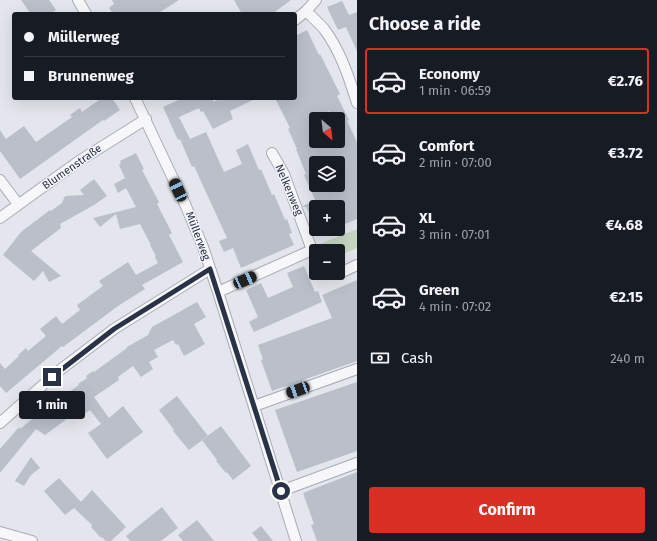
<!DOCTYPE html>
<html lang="en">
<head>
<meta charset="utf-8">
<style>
  body { margin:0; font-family:"Fira Sans",sans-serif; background:#20242c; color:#f1f3f6; height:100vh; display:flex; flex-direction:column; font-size:15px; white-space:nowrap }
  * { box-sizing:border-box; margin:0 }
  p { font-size:13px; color:#9ea1a6 }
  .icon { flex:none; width:22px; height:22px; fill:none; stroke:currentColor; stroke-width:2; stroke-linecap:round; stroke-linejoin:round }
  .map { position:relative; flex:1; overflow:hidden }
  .side { display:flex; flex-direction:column; background:#171b24; width:300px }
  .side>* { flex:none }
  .guide { position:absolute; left:12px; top:12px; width:285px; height:88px; border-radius:4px; box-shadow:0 4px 16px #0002; display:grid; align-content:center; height:88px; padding:0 12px; background:#171b24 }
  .needle { width:26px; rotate:152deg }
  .controls { position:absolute; left:309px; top:112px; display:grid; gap:8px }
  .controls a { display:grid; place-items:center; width:36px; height:36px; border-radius:4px; background:#171b24; box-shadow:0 4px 16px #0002; font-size:20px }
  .end { position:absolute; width:18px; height:18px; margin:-9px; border:5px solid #2a3246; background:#fff; box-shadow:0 0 0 2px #fff }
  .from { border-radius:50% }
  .bubble { position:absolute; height:28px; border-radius:4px; background:#171b24; box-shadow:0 4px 16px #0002; font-size:13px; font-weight:700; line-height:28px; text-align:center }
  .car { position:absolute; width:12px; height:24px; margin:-12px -6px; border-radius:5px; box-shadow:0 0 3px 1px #0007; background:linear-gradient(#222 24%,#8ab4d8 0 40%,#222 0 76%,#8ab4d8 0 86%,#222 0) }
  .guide b { display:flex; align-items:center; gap:14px; height:38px; font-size:15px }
  .guide b+b { border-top:1px solid #363941 }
  .guide i { width:10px; height:10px; background:#f1f3f6 }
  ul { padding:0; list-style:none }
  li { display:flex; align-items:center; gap:12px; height:66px; margin:0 8px 6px; padding:0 4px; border:2px solid transparent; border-radius:4px }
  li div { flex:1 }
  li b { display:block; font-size:15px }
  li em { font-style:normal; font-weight:700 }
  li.selected { border-color:#d93025 }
  li>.icon { width:36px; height:36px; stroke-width:1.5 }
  h2 { padding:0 12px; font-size:18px; line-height:48px }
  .pay { display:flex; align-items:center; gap:10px; height:44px; padding:0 12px; font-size:15px }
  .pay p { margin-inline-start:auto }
  .action { display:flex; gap:8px; margin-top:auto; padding:8px 12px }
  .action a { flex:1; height:46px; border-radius:4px; background:#d93025; color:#fff; font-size:16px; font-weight:700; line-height:46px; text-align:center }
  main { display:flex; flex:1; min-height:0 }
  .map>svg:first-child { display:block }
</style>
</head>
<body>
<main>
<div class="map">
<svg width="357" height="541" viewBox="0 0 357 541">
  <rect width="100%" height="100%" fill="#e3e6ec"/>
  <path fill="#c7d7c4" d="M357,229V248L338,256V251H323L320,244Z"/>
  <path fill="#babfca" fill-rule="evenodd" d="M21,0H49L56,10L50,14H31Z
    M112,0H179L157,14H113L109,8L114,4Z
    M234,0H291L272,14H242Z
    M342,1L349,15L357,12V51L346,27L338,30L327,7Z
    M307,30L319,55L320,54L340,94L337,96L349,120L347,121L357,142V219L338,227V207H316V229L306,207H303V206L315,200L304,175L306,174L296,149H297L288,129L290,128L275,98H295V36ZM329,111L333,119H338V141H316V118ZM316,163H338V185L324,191L321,185H316Z
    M102,98H112L120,110L104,121L103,120L20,179L0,151V130L6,139L24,126L36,142L72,117L70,115L80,108L82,112Z
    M183,98H217L213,100V102L222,98H257L230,111L233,119L213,129L203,111L201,112L199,108L179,117L190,139L206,132L224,172L242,164L236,150L248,144L259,170L261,169L272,195L274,194L285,220L287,219L292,233L289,234L294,245L241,268L233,248L224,252L219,241L227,238L194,166L192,167L180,139L178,140L163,107Z
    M136,153L144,169L142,170L159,202L157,204L172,233L169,235L183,262L142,285L145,289L118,306L63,347L62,346L6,393L0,386V363L5,369L19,356L18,355L26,348L28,351L46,336L40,329L56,316L62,324L80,310L77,305L103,286L99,281L128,262L136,275L158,263L155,257L156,256L150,245H151L140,224L120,229L116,214L100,227L93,218L136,207L126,188L118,193L114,184L125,178L119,165L121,163L120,161Z
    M94,179L107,196L94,205L60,224L61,228L31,251L61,276L49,282L43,271L34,281L3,255L21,232L50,210L51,211L62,203L65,196L84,195L80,190Z
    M304,266L315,292L318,291L322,302L254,332L249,322L258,317L246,290L261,283L268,298L293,287L287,273Z
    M357,280V361L272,391L261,360L263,359L258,345L332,318L322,295Z
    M197,302L206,317L194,324L205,344L184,356L178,344L176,345L173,340L154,350L158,357L149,362L153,369L141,377L133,366L118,377L119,380L94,397L109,418L123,406L143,432L107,459L88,433L101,424L90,410L79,418L75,413L45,435L36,429L0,473V449L19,427L20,429L41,412L79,385L78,384L87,378L86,376L93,371L94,372L127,348V347L148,335L152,327Z
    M357,382V451L297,472L275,410Z
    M177,396L208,436L189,450L173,431L174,430L159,410Z
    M221,426L251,466L233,480L227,472L226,473L216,461L217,460L202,440Z
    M31,457L40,468L31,475L24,486L15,481Z
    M357,472V541H317L311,525L314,524L303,493Z
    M59,478L81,502L92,490L126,527L111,541H106L102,537L101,538L91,527L92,525L74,508L65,515L44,491Z
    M162,507L178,528L161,541H130L126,536Z
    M197,520L214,541H183L178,535Z
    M261,526L273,541H259L252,533Z"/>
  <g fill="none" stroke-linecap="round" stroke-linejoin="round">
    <g stroke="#a8acb7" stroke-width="12">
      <path id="street" d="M78,0L86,14
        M306,11C312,17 319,23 324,29C340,50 349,77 357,103
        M295,20L306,11L316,0
        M135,98L185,204L203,247L218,292L296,541
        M272,153L284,174L312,250
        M0,180L18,204
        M0,218L79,161L146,119
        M330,273H340L357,265
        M218,292L312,250L316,259
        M254,406L357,369
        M0,423L60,370L114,329L210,269
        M281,491L357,463
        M0,532L32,541"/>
    </g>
    <use href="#street" stroke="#f7f7fa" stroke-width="10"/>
  </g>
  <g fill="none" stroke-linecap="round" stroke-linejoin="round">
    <path stroke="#2a3246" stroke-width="5" d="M52,377L114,329L210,269L281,491"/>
  </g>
  <g text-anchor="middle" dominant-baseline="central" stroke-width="3" stroke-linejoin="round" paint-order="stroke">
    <g font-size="11" fill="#2a3246" stroke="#f3f5f9">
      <text transform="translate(72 167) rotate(-35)">Blumenstraße</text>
      <text transform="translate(289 190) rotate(67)">Nelkenweg</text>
      <text transform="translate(198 236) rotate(69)">Müllerweg</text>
    </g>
  </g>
</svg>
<div class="controls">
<a><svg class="needle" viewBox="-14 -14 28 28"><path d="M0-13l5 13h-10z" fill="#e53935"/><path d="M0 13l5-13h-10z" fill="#9ea1a6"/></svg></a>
<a><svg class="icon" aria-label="layers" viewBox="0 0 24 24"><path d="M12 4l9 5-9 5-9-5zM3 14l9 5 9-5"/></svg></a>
<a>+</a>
<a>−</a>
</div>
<i class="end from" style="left:281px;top:491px"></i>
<i class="end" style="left:52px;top:377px"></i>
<div class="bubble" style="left:19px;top:391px;width:66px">1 min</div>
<i class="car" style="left:178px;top:190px;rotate:335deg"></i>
<i class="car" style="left:245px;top:280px;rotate:66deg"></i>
<i class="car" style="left:298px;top:390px;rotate:250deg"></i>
<div class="guide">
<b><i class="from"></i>Müllerweg</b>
<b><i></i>Brunnenweg</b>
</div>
</div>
<section class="side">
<h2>Choose a ride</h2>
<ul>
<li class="selected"><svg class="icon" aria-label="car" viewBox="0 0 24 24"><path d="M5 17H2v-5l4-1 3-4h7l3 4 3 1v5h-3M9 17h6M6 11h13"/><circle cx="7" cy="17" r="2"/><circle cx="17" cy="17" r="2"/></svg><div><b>Economy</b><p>1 min · 06:59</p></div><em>€2.76</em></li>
<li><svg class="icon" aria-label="car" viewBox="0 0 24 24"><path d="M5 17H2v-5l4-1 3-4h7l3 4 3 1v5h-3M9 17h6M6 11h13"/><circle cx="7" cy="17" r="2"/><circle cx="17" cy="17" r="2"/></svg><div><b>Comfort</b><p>2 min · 07:00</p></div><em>€3.72</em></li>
<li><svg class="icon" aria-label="car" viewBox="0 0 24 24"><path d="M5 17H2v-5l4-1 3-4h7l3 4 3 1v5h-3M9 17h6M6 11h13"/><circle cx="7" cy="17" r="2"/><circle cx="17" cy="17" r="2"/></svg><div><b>XL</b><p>3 min · 07:01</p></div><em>€4.68</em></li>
<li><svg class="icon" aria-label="car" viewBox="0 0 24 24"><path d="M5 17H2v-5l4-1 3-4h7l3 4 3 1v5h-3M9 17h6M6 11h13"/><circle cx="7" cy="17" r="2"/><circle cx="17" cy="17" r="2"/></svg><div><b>Green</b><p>4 min · 07:02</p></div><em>€2.15</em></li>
</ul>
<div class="pay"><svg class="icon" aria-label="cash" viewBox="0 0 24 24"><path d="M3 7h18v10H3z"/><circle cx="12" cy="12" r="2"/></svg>Cash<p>240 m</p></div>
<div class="action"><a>Confirm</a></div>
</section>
</main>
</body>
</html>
